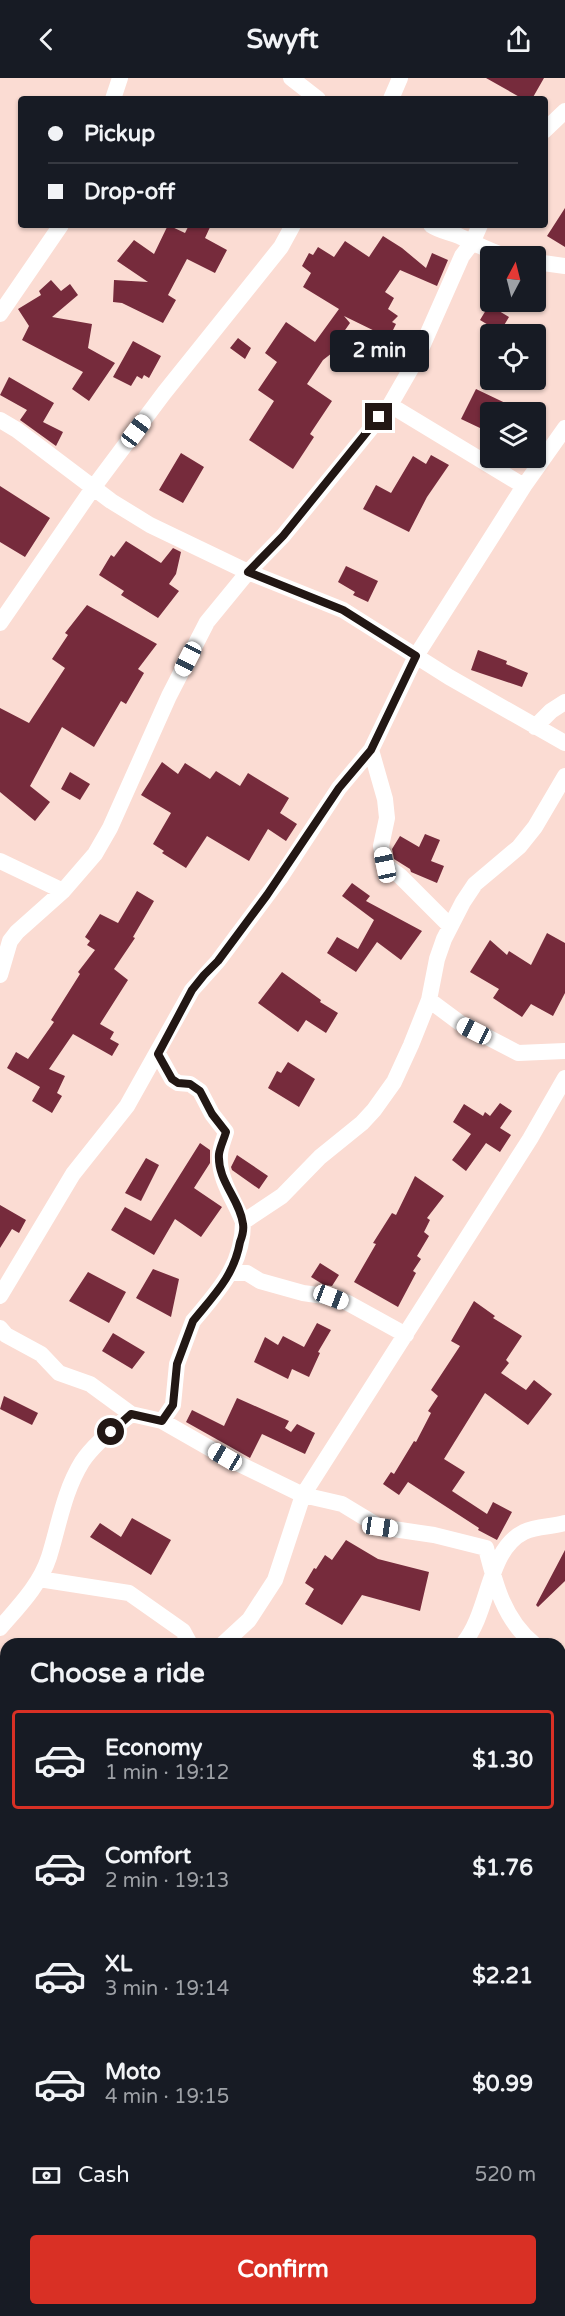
<!DOCTYPE html>
<html lang="en">
<head>
<meta charset="utf-8">
<style>
  body { margin:0; font-family:"Varela Round",sans-serif; background:#242831; color:#f1f3f6; height:100vh; display:flex; flex-direction:column; font-size:22px; white-space:nowrap }
  * { box-sizing:border-box; margin:0 }
  p { font-size:20px; color:#9ea1a6 }
  .icon { flex:none; width:33px; height:33px; fill:none; stroke:currentColor; stroke-width:2; stroke-linecap:round; stroke-linejoin:round }
  .map { position:relative; flex:1; overflow:hidden }
  .sheet { position:absolute; left:0px; top:1560px; width:566px; height:678px; display:flex; flex-direction:column; background:#171b24; border-radius:18px 18px 0 0; box-shadow:0 2px 4px #0004 }
  .sheet>* { flex:none }
  .guide { position:absolute; left:18px; top:18px; width:530px; height:132px; border-radius:6px; box-shadow:0 2px 4px #0004; display:grid; align-content:center; height:132px; padding:0 30px; background:#171b24 }
  .needle { width:39px; rotate:7deg }
  .buttons { position:absolute; left:480px; top:168px; display:grid; gap:12px }
  .buttons a { display:grid; place-items:center; width:66px; height:66px; border-radius:6px; background:#171b24; box-shadow:0 2px 4px #0004; font-size:30px }
  .end { position:absolute; width:27px; height:27px; margin:-14px; border:8px solid #221714; background:#fff; box-shadow:0 0 0 3px #fff }
  .from { border-radius:50% }
  .bubble { position:absolute; height:42px; border-radius:6px; background:#171b24; box-shadow:0 2px 4px #0004; font-size:20px; font-weight:700; line-height:42px; text-align:center }
  .car { position:absolute; width:18px; height:36px; margin:-18px -9px; border-radius:8px; box-shadow:0 0 4px 2px #0007; background:linear-gradient(#fff 24%,#345 0 40%,#fff 0 76%,#345 0 86%,#fff 0) }
  .guide b { display:flex; align-items:center; gap:21px; height:57px; font-size:22px }
  .guide b+b { border-top:2px solid #363941 }
  .guide i { width:15px; height:15px; background:#f1f3f6 }
  ul { padding:0; list-style:none }
  li { display:flex; align-items:center; gap:18px; height:99px; margin:0 12px 9px; padding:0 18px; border:3px solid transparent; border-radius:6px }
  li div { flex:1 }
  li b { display:block; font-size:22px }
  li em { font-style:normal; font-weight:700 }
  li.active { border-color:#d93025 }
  li>.icon { width:54px; height:54px; stroke-width:1.5 }
  h2 { padding:0 30px; font-size:27px; line-height:72px }
  .pay { display:flex; align-items:center; gap:15px; height:66px; padding:0 30px; font-size:22px }
  .pay p { margin-inline-start:auto }
  .cta { display:flex; gap:12px; margin-top:auto; padding:12px 30px }
  .cta a { flex:1; height:69px; border-radius:6px; background:#d93025; color:#fff; font-size:24px; font-weight:700; line-height:69px; text-align:center }
  header { display:flex; justify-content:space-between; align-items:center; height:78px; padding:0 30px; background:#171b24; font-size:27px; font-weight:700 }
  .map>svg:first-child { display:block }
</style>
</head>
<body>
<header><svg class="icon" aria-label="back" viewBox="0 0 24 24"><path d="M15 5l-7 7 7 7"/></svg>Swyft<svg class="icon" aria-label="share" viewBox="0 0 24 24"><path d="M12 15V3M7 8l5-5 5 5M5 13v7h14v-7"/></svg></header>
<div class="map">
<svg width="565" height="2238" viewBox="0 0 565 2238">
  <rect width="100%" height="100%" fill="#fbdcd3"/>
  <path fill="#762b3c" d="M486,0H544L532,21H523Z
    M565,130V169L547,158Z
    M168,147L185,155L189,147H211L205,160L227,172L215,195L187,181L168,217L176,222L163,245L122,225L113,224L114,202L148,204L117,183L134,162L154,176Z
    M383,158L402,170L426,190L432,175L448,182L437,208L400,192L385,214L394,220L388,231L398,238L392,244L396,246L389,260L344,238L350,245L336,265L341,268L323,282L307,306L332,323L310,356L314,359L293,391L249,362L274,323L258,312L277,284L265,275L286,244L315,264L339,231L303,209L311,195L302,188L309,175L313,177L318,169L334,179L345,163L369,179Z
    M51,202L61,213L70,206L78,217L52,239L92,246L88,270L115,285L89,323L72,311L83,294L22,262L29,248L18,231L41,217L39,213Z
    M489,227L509,239L500,254L480,242Z
    M238,260L251,270L245,281L230,270Z
    M133,263L161,278L149,300L144,297L142,301L137,298L131,308L113,299Z
    M9,299L54,325L43,344L63,354L56,368L20,342L27,332L0,317Z
    M476,311L524,334H490V340L486,337L480,350L461,341Z
    M181,375L204,389L183,425L159,412Z
    M431,377L449,387L427,419L409,454L363,431L376,407L391,415L413,378L426,386Z
    M0,408L50,440L25,479L0,464Z
    M126,463L161,485L173,470L181,474L176,496L169,506L179,513L158,540L121,517L124,513L99,497L111,477L114,479Z
    M346,488L378,503L368,524L353,517L355,514L338,504Z
    M87,527L157,566L138,591L144,595L126,626L121,623L94,669L62,649L30,708L50,724L35,743L0,714V630L29,645L65,590L52,581L68,557L65,555Z
    M478,572L507,583L506,586L528,595L522,609L471,592Z
    M162,684L178,696L185,685L210,701L216,693L240,708L248,695L289,720L280,735L297,746L286,763L268,751L249,783L207,758L186,790L162,775L164,773L153,766L171,735L141,717Z
    M70,694L90,706L80,722L61,711Z
    M425,756L440,762L431,783L444,788L437,805L411,794L410,791L394,781L392,771L400,758L419,769Z
    M352,805L370,818L366,823L422,853L401,882L377,864L356,894L327,875L337,859L358,871L374,842L342,818Z
    M137,813L154,823L133,859L135,860L114,891L128,902L100,946L114,954L110,961L119,966L112,978L73,956L49,991L65,998L57,1015L62,1018L52,1035L32,1023L40,1009L7,990L16,974L28,981L54,944L51,942L80,896L78,894L95,872L87,867L90,863L85,859L100,836L118,845Z
    M547,855L565,865V915L553,938L531,926L522,939L493,920L499,911L470,894L490,862L507,877L509,873L531,887Z
    M282,894L321,922L320,924L338,935L326,955L306,942L298,954L258,925Z
    M288,984L315,1001L299,1029L268,1010L277,993L281,995Z
    M500,1025L512,1033L500,1050L511,1057L500,1074L486,1065L466,1093L452,1082L471,1056L453,1044L464,1026L483,1038L485,1034L490,1038Z
    M200,1065L210,1072V1085L194,1110L222,1129L201,1159L175,1141L154,1177L111,1152L125,1129L151,1143Z
    M237,1077L268,1098L259,1111L232,1092L231,1089Z
    M146,1080L159,1087L141,1123L125,1115Z
    M415,1098L444,1118L427,1140L430,1142L424,1154L429,1158L417,1178L421,1181L413,1193L416,1195L398,1229L354,1204L376,1166L373,1165L392,1135L396,1137Z
    M0,1127L26,1142L19,1155L12,1151L0,1170Z
    M320,1185L339,1197L332,1208L324,1207L311,1199Z
    M153,1191L179,1201L171,1239L136,1220Z
    M88,1194L126,1214L109,1245L69,1223Z
    M474,1223L495,1238L493,1240L522,1258L506,1282L509,1285L501,1295L526,1312L534,1302L552,1316L528,1347L485,1315L444,1381L465,1394L452,1413L487,1436L493,1424L512,1434L497,1462L478,1452L479,1450L408,1404L399,1417L383,1406L391,1394L394,1396L414,1363L416,1364L431,1335L428,1333L438,1318L431,1312L460,1268L451,1263Z
    M317,1245L331,1252L318,1274L320,1275L309,1299L292,1291L288,1301L254,1284L265,1259L278,1267L283,1258L304,1269Z
    M113,1255L145,1274L132,1291L102,1273Z
    M4,1318L38,1335L32,1347L0,1331Z
    M237,1320L289,1343L285,1350L291,1354L297,1346L315,1355L305,1376L262,1356L250,1380L186,1344L192,1332L224,1348Z
    M132,1440L171,1462L151,1497L90,1459L100,1445L121,1459Z
    M346,1462L378,1481L429,1494L420,1533L362,1517L342,1547L305,1526L314,1511L305,1505L314,1490L316,1491L325,1477L332,1482Z
    M565,1472V1503L538,1529L536,1527Z"/>
  <g fill="none" stroke-linecap="round" stroke-linejoin="round">
    <path stroke="#fff" stroke-width="16" d="M291,0L318,21
      M113,21L120,0
      M391,21L400,0
      M544,53L565,33
      M431,147C440,153 449,154 459,158C474,165 489,173 505,178
      M536,184L565,188
      M0,236L61,147
      M390,327L524,408
      M0,342L17,352L111,423L150,447L248,494L343,532L449,599L565,665
      M0,545L93,410L164,315L281,169L293,147
      M535,649L551,633L565,624
      M371,672L385,721L387,740L381,768L385,787L400,798L450,848
      M0,783L63,813
      M0,897L10,863L17,854L63,813L95,776L110,750L169,618L207,544L248,494L283,458L390,327L417,280L462,178L472,165L480,147
      M429,922L460,945L518,975L565,973
      M158,976L172,1001L178,1005L190,1006L200,1013L212,1036L226,1054C224,1061 220,1070 220,1077C218,1101 235,1123 243,1144
      M231,1195H247L260,1203L303,1215L331,1219L348,1225L406,1257
      M0,1218L73,1096L127,1028L192,912L218,883L280,800L339,710L371,672L416,578L524,408L565,350
      M0,1250L6,1257L41,1276L59,1295L90,1306L131,1336L162,1343L225,1379L303,1417L342,1426L380,1449L434,1457L486,1470C495,1506 504,1542 534,1566
      M162,1343L173,1327L177,1286L193,1243C219,1212 243,1187 243,1144L282,1118L320,1079L362,1045L374,1032L394,1004L411,967L429,922L437,881L444,861L463,824L475,806L519,769L535,749L565,698
      M39,1501L129,1515L183,1553L190,1566
      M0,1550C19,1528 40,1507 49,1479C59,1447 64,1413 82,1384C94,1366 115,1350 131,1336
      M223,1566L249,1542L275,1502L303,1417L530,1061L565,1000
      M463,1566C490,1534 487,1472 524,1454C537,1448 552,1449 565,1445
      M560,1579L565,1581
      M0,1598L6,1621
      M4,1691L6,1684
      M560,1705L565,1707
      M0,1844L6,1838
      M560,1979L565,1980
      M0,1994L6,1997
      M0,2055L6,2058
      M516,2232L529,2238
      M1,2238L6,2222
      M214,2238L216,2232"/>
  </g>
  <g fill="none" stroke-linecap="round" stroke-linejoin="round">
    <path stroke="#221714" stroke-width="8" d="M111,1354L131,1336L162,1343L173,1327L177,1286L193,1243C214,1217 234,1198 240,1164C242,1159 244,1152 243,1146C240,1121 217,1103 219,1076C220,1069 224,1061 226,1054L212,1036L200,1013L190,1006L178,1005L172,1001L158,976L192,912L204,897L218,883L267,817L339,710L371,672L416,578L343,532L248,494L283,458L379,339"/>
  </g>
</svg>
<div class="buttons">
<a><svg class="needle" viewBox="-14 -14 28 28"><path d="M0-13l5 13h-10z" fill="#e53935"/><path d="M0 13l5-13h-10z" fill="#9ea1a6"/></svg></a>
<a><svg class="icon" aria-label="locate" viewBox="0 0 24 24"><circle cx="12" cy="12" r="6"/><path d="M12 2v4M12 18v4M2 12h4M18 12h4"/></svg></a>
<a><svg class="icon" aria-label="layers" viewBox="0 0 24 24"><path d="M12 4l9 5-9 5-9-5zM3 14l9 5 9-5"/></svg></a>
</div>
<i class="end from" style="left:111px;top:1354px"></i>
<i class="end" style="left:379px;top:339px"></i>
<div class="bubble" style="left:330px;top:252px;width:99px">2 min</div>
<i class="car" style="left:136px;top:353px;rotate:37deg"></i>
<i class="car" style="left:188px;top:581px;rotate:207deg"></i>
<i class="car" style="left:385px;top:787px;rotate:348deg"></i>
<i class="car" style="left:474px;top:953px;rotate:297deg"></i>
<i class="car" style="left:331px;top:1219px;rotate:111deg"></i>
<i class="car" style="left:225px;top:1379px;rotate:300deg"></i>
<i class="car" style="left:380px;top:1449px;rotate:98deg"></i>
<div class="guide">
<b><i class="from"></i>Pickup</b>
<b><i></i>Drop-off</b>
</div>
<section class="sheet">
<h2>Choose a ride</h2>
<ul>
<li class="active"><svg class="icon" aria-label="car" viewBox="0 0 24 24"><path d="M5 17H2v-5l4-1 3-4h7l3 4 3 1v5h-3M9 17h6M6 11h13"/><circle cx="7" cy="17" r="2"/><circle cx="17" cy="17" r="2"/></svg><div><b>Economy</b><p>1 min · 19:12</p></div><em>$1.30</em></li>
<li><svg class="icon" aria-label="car" viewBox="0 0 24 24"><path d="M5 17H2v-5l4-1 3-4h7l3 4 3 1v5h-3M9 17h6M6 11h13"/><circle cx="7" cy="17" r="2"/><circle cx="17" cy="17" r="2"/></svg><div><b>Comfort</b><p>2 min · 19:13</p></div><em>$1.76</em></li>
<li><svg class="icon" aria-label="car" viewBox="0 0 24 24"><path d="M5 17H2v-5l4-1 3-4h7l3 4 3 1v5h-3M9 17h6M6 11h13"/><circle cx="7" cy="17" r="2"/><circle cx="17" cy="17" r="2"/></svg><div><b>XL</b><p>3 min · 19:14</p></div><em>$2.21</em></li>
<li><svg class="icon" aria-label="car" viewBox="0 0 24 24"><path d="M5 17H2v-5l4-1 3-4h7l3 4 3 1v5h-3M9 17h6M6 11h13"/><circle cx="7" cy="17" r="2"/><circle cx="17" cy="17" r="2"/></svg><div><b>Moto</b><p>4 min · 19:15</p></div><em>$0.99</em></li>
</ul>
<div class="pay"><svg class="icon" aria-label="cash" viewBox="0 0 24 24"><path d="M3 7h18v10H3z"/><circle cx="12" cy="12" r="2"/></svg>Cash<p>520 m</p></div>
<div class="cta"><a>Confirm</a></div>
</section>
</div>
</body>
</html>
